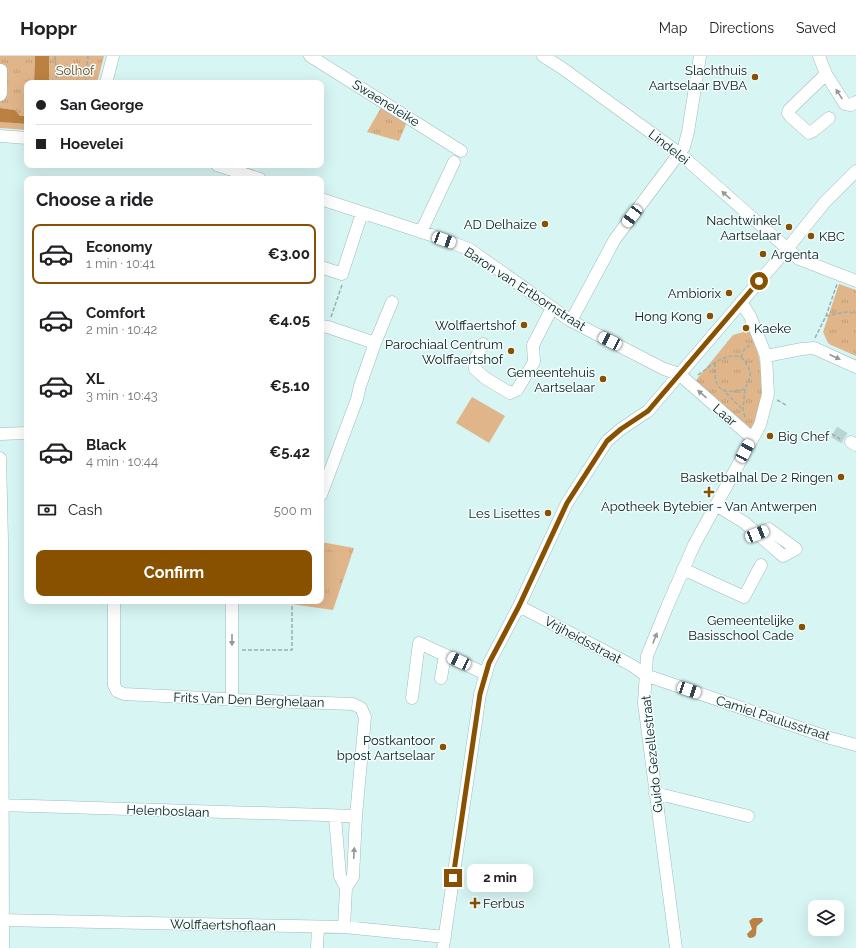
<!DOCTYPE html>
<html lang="en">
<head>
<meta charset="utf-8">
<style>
  body { margin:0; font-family:Raleway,sans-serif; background:#f6f6f6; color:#202124; height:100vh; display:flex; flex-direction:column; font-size:15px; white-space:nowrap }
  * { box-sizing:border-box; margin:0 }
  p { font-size:13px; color:#757577 }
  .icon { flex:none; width:22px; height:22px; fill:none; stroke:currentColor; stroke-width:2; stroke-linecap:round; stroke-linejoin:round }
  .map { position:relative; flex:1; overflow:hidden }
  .details { position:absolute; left:24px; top:120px; width:300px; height:428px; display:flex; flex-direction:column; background:#fff; border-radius:8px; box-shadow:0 4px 16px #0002 }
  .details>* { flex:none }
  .hud { position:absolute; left:24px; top:24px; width:300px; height:88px; border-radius:8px; box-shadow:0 4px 16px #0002; display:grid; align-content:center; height:88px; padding:0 12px; background:#fff }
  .tools { position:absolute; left:808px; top:844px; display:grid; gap:8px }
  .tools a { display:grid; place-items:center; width:36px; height:36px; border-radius:8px; background:#fff; box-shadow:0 4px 16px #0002; font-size:20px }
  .end { position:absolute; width:18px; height:18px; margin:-9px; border:5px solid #885100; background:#fff; box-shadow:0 0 0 2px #fff }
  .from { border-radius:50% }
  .bubble { position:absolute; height:28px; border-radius:8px; background:#fff; box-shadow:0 4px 16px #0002; font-size:13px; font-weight:700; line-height:28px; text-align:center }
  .car { position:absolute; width:12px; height:24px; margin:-12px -6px; border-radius:5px; box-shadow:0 0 3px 1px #0007; background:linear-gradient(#fff 24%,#345 0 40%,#fff 0 76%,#345 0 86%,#fff 0) }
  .hud b { display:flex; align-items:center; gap:14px; height:38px; font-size:15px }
  .hud b+b { border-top:1px solid #e0e0e0 }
  .hud i { width:10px; height:10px; background:#202124 }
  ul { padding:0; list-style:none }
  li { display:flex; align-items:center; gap:12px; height:60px; margin:0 8px 6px; padding:0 4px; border:2px solid transparent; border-radius:8px }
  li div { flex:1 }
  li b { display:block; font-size:15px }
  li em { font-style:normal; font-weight:700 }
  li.active { border-color:#885100 }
  li>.icon { width:36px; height:36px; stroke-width:1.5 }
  h2 { padding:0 12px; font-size:18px; line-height:48px }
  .pay { display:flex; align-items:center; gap:10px; height:44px; padding:0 12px; font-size:15px }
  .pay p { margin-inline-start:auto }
  .cta { display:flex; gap:8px; margin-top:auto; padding:8px 12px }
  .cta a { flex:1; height:46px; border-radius:8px; background:#885100; color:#fff; font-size:16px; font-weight:700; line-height:46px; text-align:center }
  header { display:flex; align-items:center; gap:24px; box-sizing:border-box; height:56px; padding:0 20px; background:#fff; border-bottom:1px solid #e0e0e0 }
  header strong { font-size:19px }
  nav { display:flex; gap:22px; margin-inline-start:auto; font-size:14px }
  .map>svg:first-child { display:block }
</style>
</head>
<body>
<header>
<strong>Hoppr</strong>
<nav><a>Map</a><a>Directions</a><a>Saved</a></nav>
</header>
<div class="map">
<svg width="856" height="892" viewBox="0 0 856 892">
  <defs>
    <pattern id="grass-tufts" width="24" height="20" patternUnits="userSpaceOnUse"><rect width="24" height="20" fill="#e0b58a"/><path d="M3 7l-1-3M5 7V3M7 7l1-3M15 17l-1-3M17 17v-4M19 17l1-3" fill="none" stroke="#bf9b76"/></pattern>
  </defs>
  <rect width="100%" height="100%" fill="#d7f5f3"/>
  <path fill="url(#grass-tufts)" d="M0,0H35L34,27H27V60H20L15,54L0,52Z
    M49,0H104L97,27H49Z
    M382,50L407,66L399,85L367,76Z
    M0,66L27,68V74L0,72Z
    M839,228L856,234V300L831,289L828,287L823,276Z
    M750,274C758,295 764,315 762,338C762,349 757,360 755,371L750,373L695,326L697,323L733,279Z
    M321,486L354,492L333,554L291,548V545H321Z"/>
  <path fill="#e0b58a" d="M472,341L505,360L489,387L456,367Z
    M325,495L348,500L336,534L338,535L335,546L328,544L329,532L321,530V512Z"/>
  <path fill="#bb8142" d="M35,0H49V27H34Z
    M0,52L15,54L20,60H27V68L0,66Z
    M753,862H762L763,865L757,870C755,876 759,881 750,882L748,881L747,878L752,873L749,865Z"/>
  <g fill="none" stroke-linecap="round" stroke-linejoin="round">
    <path stroke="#b9d4d2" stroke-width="12" stroke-dasharray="12 6" stroke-linecap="butt" d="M834,376L851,386"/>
    <g stroke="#9fbcbb" stroke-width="13">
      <path id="minor" d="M310,0L461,95
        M543,0L562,12L679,97L799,203L856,225
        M819,0L826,18L845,48L851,49L856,46
        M826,18L789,54L788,57L790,60L809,77L813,75L829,62
        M106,27L113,0
        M0,39L1,37V14
        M0,80L27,82
        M217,109L260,123
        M321,143L431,179L469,193L571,265L664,313L679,318L752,382
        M421,176L454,106
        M321,211L342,218L362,157
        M571,265L615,183L684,91L688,76L700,0
        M321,270L328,271L375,287L392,246
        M483,288L474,305L475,313L485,322L510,337L517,334L534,306L533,289L552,252
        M766,300L802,293L814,292L856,311
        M0,378L27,377
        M851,386L856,389
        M0,402L2,485L3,892
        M321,439L357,343L360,330L375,287
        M716,449L745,467L783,500L796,493L769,473L757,478
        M683,513L744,541L761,509
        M114,545V629L117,635L124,638L225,643L232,641L237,644L353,648L361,652L365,661L356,760L353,821L346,832
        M519,550L633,610L645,619L830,682L856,689
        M441,622L445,599
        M232,641V545
        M412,642L419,587L486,618
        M655,737L748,760
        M0,749L356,760
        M335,761L340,820L346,832L344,871
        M0,864L344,871L445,881
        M317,892L318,871
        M443,892L480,638L489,607L519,550L567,447L607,385L621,373L648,355L787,193L825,146L856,115
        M676,892L644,647L647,600L667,551L694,489L760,369L768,338L766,300L750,260L741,246"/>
    </g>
    <path stroke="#98b0ae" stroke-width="1.5" stroke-dasharray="4 2" stroke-linecap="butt" d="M55,0L57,27
      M85,27L88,0
      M826,260L845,256L856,257
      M331,261L342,229
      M815,282L826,260L837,228
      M715,307C713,332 720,340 745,333C753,318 752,314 741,301
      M698,319C711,310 724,296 741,301L745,292L751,289
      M726,337L743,354
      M777,344L786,349
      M745,361L743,354L745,333
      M832,378L840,383
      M242,594H292V545"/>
    <use href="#minor" stroke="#fff" stroke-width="12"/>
  </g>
  <defs><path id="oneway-solid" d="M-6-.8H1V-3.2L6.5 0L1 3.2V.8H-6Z"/></defs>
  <g fill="#939898">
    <use href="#oneway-solid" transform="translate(839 38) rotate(-123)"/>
    <use href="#oneway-solid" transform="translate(726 139) rotate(-138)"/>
    <use href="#oneway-solid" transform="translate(835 301) rotate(24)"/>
    <use href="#oneway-solid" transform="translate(702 338) rotate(-139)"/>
    <use href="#oneway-solid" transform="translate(655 582) rotate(-69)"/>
    <use href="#oneway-solid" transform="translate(232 584) rotate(90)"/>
    <use href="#oneway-solid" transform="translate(354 797) rotate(-87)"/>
  </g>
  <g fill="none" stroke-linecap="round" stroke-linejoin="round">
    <path stroke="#885100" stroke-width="5" d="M453,822L480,638L489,607L519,550L567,447L607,385L621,373L648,355L759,225"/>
  </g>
  <g fill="#885100" stroke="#f2fefd" stroke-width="1.5">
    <circle cx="755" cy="21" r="4"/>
    <circle cx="545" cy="168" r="4"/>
    <circle cx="789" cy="171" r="4"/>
    <circle cx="811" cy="180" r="4"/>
    <circle cx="763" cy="198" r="4"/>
    <circle cx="729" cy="237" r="4"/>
    <circle cx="710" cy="260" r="4"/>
    <circle cx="524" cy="269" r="4"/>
    <circle cx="746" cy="272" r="4"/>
    <circle cx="511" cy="295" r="4"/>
    <circle cx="603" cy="323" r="4"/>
    <circle cx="770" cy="380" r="4"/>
    <circle cx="841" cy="421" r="4"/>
    <path d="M707 430h4v4h4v4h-4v4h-4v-4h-4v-4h4z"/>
    <circle cx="548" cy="457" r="4"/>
    <circle cx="802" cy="571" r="4"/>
    <circle cx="443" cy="691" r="4"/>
    <path d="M473 841h4v4h4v4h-4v4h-4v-4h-4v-4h4z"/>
  </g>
  <g text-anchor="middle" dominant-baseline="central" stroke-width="3" stroke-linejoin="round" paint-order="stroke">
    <g font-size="13" fill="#754c1e" stroke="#f2fefd">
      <text x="75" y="14">Solhof</text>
    </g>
    <g font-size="13" fill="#0f1a19" stroke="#f2fefd" text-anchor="end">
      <text x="747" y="14">Slachthuis<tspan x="747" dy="15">Aartselaar BVBA</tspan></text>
      <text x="781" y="164">Nachtwinkel<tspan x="781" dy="15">Aartselaar</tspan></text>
      <text x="537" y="168">AD Delhaize</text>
      <text x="819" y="180" text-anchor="start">KBC</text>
      <text x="771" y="198" text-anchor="start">Argenta</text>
      <text x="721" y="237">Ambiorix</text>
      <text x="702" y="260">Hong Kong</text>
      <text x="516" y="269">Wolffaertshof</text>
      <text x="754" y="272" text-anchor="start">Kaeke</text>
      <text x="503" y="288">Parochiaal Centrum<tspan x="503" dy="15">Wolffaertshof</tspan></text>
      <text x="595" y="316">Gemeentehuis<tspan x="595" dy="15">Aartselaar</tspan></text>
      <text x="778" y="380" text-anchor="start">Big Chef</text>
      <text x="833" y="421">Basketbalhal De 2 Ringen</text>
      <text x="709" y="450" text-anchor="middle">Apotheek Bytebier - Van Antwerpen</text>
      <text x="540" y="457">Les Lisettes</text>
      <text x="794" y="564">Gemeentelijke<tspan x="794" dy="15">Basisschool Cade</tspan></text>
      <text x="435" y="684">Postkantoor<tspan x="435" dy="15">bpost Aartselaar</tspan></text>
      <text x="483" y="847" text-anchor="start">Ferbus</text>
    </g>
    <g font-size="13" fill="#0f1a19" stroke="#f2fefd">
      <text transform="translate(386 47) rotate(32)">Swaeneleike</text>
      <text transform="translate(669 91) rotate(38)">Lindelei</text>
      <text transform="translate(525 233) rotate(33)">Baron van Ertbornstraat</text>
      <text transform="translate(725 359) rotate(41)">Laar</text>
      <text transform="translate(583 584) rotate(28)">Vrijheidsstraat</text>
      <text transform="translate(249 644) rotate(2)">Frits Van Den Berghelaan</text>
      <text transform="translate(773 662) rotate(18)">Camiel Paulusstraat</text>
      <text transform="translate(652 698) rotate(-96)">Guido Gezellestraat</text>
      <text transform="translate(168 755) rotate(2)">Helenboslaan</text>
      <text transform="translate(223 869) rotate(1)">Wolffaertshoflaan</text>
    </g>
  </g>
</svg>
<div class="tools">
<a><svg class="icon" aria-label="layers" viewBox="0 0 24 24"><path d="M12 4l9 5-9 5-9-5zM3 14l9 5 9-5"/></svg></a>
</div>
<i class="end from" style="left:759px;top:225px"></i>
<i class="end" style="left:453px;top:822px"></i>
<div class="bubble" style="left:467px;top:808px;width:66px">2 min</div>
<i class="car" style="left:632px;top:160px;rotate:217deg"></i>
<i class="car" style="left:444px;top:184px;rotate:110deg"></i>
<i class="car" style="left:610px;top:285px;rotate:297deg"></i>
<i class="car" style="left:745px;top:395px;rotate:28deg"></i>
<i class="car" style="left:757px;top:478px;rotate:68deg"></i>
<i class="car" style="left:459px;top:605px;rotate:295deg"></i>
<i class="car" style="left:689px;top:634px;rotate:109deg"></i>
<div class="hud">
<b><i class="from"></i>San George</b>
<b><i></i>Hoevelei</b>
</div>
<section class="details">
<h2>Choose a ride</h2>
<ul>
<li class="active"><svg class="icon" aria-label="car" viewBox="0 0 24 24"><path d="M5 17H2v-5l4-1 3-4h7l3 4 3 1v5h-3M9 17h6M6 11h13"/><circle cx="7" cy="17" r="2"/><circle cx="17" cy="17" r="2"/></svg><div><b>Economy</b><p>1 min · 10:41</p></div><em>€3.00</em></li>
<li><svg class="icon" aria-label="car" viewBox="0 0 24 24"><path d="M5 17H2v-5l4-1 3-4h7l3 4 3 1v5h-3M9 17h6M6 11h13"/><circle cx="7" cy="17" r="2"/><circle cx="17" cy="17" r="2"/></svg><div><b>Comfort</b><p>2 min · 10:42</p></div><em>€4.05</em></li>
<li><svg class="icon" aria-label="car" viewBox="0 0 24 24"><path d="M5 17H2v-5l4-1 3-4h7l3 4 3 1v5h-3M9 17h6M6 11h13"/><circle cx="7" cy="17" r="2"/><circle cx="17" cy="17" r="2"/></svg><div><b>XL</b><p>3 min · 10:43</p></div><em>€5.10</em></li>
<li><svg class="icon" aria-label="car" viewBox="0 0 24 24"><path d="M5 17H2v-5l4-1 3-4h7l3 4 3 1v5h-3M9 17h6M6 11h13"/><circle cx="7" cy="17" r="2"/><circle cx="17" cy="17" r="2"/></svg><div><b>Black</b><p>4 min · 10:44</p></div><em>€5.42</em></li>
</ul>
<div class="pay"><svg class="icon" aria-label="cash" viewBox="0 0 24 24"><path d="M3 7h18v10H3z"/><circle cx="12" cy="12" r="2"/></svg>Cash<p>500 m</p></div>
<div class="cta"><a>Confirm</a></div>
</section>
</div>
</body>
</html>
